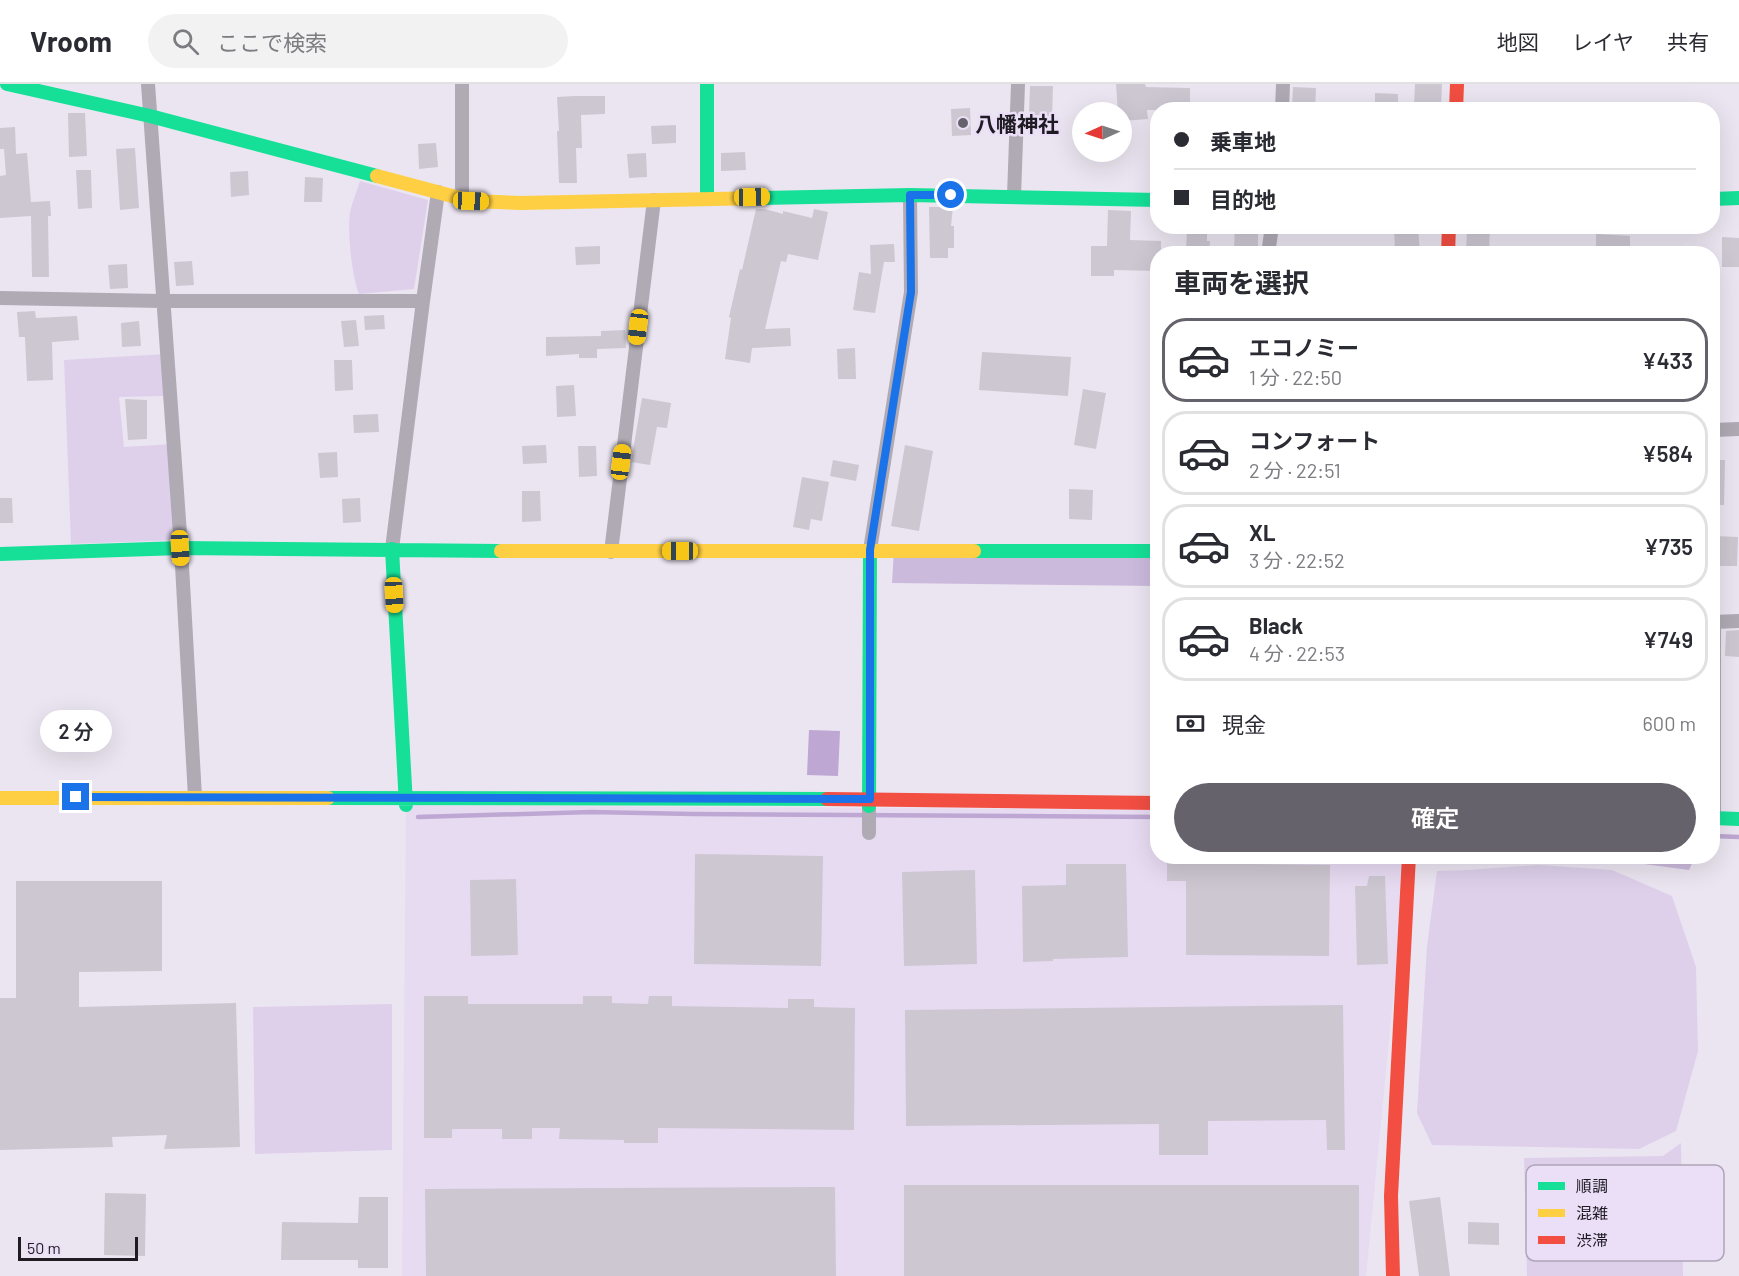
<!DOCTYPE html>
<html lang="ja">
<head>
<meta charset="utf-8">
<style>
  body { margin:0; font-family:Barlow,"Noto Sans JP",sans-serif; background:#f2f2f3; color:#2b2b33; height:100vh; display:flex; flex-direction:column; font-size:22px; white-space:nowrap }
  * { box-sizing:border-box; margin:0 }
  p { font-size:20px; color:#7c7c81 }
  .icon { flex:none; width:33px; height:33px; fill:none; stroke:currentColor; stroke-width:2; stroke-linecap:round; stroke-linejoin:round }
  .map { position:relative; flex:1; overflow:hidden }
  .sheet { position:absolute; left:1150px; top:162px; width:570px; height:618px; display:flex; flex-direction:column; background:#fff; border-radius:24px; box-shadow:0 6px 24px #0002 }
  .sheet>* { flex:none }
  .top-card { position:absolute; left:1150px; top:18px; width:570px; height:132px; border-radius:24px; box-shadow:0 6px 24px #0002; display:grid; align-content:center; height:132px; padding:0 24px; background:#fff }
  .needle { width:39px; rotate:267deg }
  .fabs { position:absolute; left:1072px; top:18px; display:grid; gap:12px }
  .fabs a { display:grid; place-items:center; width:60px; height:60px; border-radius:50%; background:#fff; box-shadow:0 6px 24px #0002; font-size:30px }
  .scale { position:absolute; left:18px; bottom:15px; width:120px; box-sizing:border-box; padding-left:6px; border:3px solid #1f1b23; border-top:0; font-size:16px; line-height:21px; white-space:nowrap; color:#1f1b23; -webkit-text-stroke:4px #ebdff7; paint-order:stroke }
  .end { position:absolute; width:27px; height:27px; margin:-14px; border:8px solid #1a73e8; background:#fff; box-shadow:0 0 0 3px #fff }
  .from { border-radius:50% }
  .bubble { position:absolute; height:42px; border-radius:21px; background:#fff; box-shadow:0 6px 24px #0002; font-size:20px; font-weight:600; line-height:42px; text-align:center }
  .car { position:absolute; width:18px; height:36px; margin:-18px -9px; border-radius:8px; box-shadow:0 0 4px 2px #0007; background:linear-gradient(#f5c518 24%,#345 0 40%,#f5c518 0 76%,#345 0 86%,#f5c518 0) }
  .top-card b { display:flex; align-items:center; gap:21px; height:57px; font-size:22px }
  .top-card b+b { border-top:2px solid #e1e1e2 }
  .top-card i { width:15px; height:15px; background:#2b2b33 }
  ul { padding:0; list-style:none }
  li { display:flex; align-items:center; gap:18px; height:84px; margin:0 12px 9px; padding:0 12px; border:3px solid #e1e1e2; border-radius:24px }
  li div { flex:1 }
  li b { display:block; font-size:22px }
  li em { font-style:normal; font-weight:600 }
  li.selected { border-color:#66626b }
  li>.icon { width:54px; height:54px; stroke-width:1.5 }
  h2 { padding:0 24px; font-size:27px; line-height:72px }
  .pay { display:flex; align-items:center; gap:15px; height:66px; padding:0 24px; font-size:22px }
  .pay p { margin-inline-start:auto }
  .cta { display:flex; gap:12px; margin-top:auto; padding:12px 24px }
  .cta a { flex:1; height:69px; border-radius:36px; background:#66626b; color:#fff; font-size:24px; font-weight:600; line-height:69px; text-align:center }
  header { display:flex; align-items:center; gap:36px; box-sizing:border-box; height:84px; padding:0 30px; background:#fff; border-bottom:2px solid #e1e1e2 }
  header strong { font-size:28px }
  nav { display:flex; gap:33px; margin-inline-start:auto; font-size:21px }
  .search { width:420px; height:54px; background:#f2f2f3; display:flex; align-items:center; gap:15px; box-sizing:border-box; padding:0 21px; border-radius:33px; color:#7c7c81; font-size:22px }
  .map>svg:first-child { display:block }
</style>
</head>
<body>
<header>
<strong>Vroom</strong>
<div class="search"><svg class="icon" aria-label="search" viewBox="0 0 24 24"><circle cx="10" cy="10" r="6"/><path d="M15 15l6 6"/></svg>ここで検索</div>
<nav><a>地図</a><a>レイヤ</a><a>共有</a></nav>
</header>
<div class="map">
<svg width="1739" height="1192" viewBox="0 0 1739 1192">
  <rect width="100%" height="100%" fill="#ebe5f1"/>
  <path fill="#e7dbf2" d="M406,721L1158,726V772L1407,773L1366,1192H402Z"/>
  <path fill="#ded0eb" d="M360,97L428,116L414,205L359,210C352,193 347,147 350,129C352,118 357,107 360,97Z
    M166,270L163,312L119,313L124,363L173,360L180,456L71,460L64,276Z
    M1538,781L1612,786L1672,812L1696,883L1698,967L1676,1047L1639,1065L1432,1061L1417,1029L1427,862L1437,787L1468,786Z
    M392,920V1066L255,1070L253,923Z
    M1681,1059L1683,1192H1527L1524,1074L1663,1072Z"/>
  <path fill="#ccbadd" d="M894,466L1158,467V502L892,499Z
    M1579,773L1695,772V773L1689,786L1621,777L1594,778Z"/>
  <path fill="#bea7d2" d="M809,646L840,647L838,692L807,691Z"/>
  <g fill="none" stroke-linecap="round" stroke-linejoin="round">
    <path stroke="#bea7d2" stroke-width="4.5" d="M418,733L591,728L693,730L1158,733
      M1713,752L1739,753"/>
  </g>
  <path fill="#cdc7d2" d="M1116,0H1145L1146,3L1190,4V26H1147L1148,35L1122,37V28H1118Z
    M1415,0H1442L1441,22L1414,21Z
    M1030,2H1053L1052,32L1029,31Z
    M1293,3L1316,4L1315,26H1292Z
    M1375,9L1398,10V26H1375Z
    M575,12H605V30L581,31L582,64H576L577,99H559L557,47H559L557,13Z
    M970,24L971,51L952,52L951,25Z
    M68,29H85L87,72L69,73Z
    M676,41V59L652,60L651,42Z
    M15,43L16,70L27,69L31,118L50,117L51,132H48L49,193H32L31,132L0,134V92L6,91L4,65H0V44Z
    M436,59L438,83L419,85L418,60Z
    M135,64L139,124L120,126L116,65Z
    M745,68L746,86L721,87V69Z
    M646,69L647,93L629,94L627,70Z
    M76,86H91L92,124L78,125Z
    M248,87L249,111L231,113L230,88Z
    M305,93L323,94L322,118H304Z
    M929,123H953L951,142H954V164H948V174H930Z
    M756,125H765L783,130V127L812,134L814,125L828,128L818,176L788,170L786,178L781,177L765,245L790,244L791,262L752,264L750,279L725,275L731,234L729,233L740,185L742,186Z
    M1108,126L1131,127L1130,156L1161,157V170H1158V187L1114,186V192H1091V162H1107Z
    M1187,142H1207V157H1210L1209,170H1186Z
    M1235,142H1258V167L1234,166Z
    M1394,142H1418L1420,170H1395Z
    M1467,142H1490L1489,170H1466Z
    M1596,150L1630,152V170H1596Z
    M1722,153L1739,154V183H1722Z
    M894,160L895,178H884L875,229L853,226L859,188L871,190L870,161Z
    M600,162V180L576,181L575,163Z
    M192,177L194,201L176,202L174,178Z
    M127,180L128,204L110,205L108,181Z
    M35,227L36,234L77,232L79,256L52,258L53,296L27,297L25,253H19L17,228Z
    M384,231L385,245L365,246L364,232Z
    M356,236L359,262L344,263L341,237Z
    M139,237L141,262L122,263L121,239Z
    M625,246L626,264L597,265V274H579V270L546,272V253L601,252V247Z
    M855,264L856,295H838L837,265Z
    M982,268L1071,273L1068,312L979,306Z
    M334,276H352L353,306L335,307Z
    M574,301L576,332L557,333L556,302Z
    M1083,305L1106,309L1096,365L1074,361Z
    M642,314L671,319L667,344L657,343L650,381L631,378Z
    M125,315L147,316V355L128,356Z
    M378,330L379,348L354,349L353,331Z
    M546,361L547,379L523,380L522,362Z
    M905,361L933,367L919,447L891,442Z
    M578,362H596L597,392L579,393Z
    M337,368L338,393L320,394L318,369Z
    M833,376L859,381L856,397L830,392Z
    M1713,376H1725L1724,421H1713Z
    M802,393L829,398L822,437L811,435L809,446L793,443Z
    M1069,405L1093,406L1092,436L1069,435Z
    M522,407H540L541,437L522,438Z
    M0,414H12L13,439H0Z
    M360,414L361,438L343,439L342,415Z
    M1715,452L1738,453L1737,482H1714Z
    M1739,546V573L1725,572L1726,547Z
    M695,770L823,772L821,882L694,880Z
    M1167,779L1330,781L1329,872L1186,871V797H1167Z
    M1066,780H1126L1128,873L1053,875V877L1023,878L1022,802L1066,801Z
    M975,786L977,880L904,882L902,788Z
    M1369,792H1385L1388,880L1357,881L1355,802H1367Z
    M516,795L518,871L471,872L470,796Z
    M16,797H162V887L79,888V923L236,919L240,1063L164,1065L167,1051L112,1053L113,1063L0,1066V914H16Z
    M424,912H468V920H583V912H612V919L648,920L649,912H672V922L788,924V915H814V923L855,924L854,1046L658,1044V1059H624V1056L559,1055L560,1044H532V1055H502V1045H452V1054H424Z
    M1343,921L1345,1066H1327L1326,1036L1208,1037V1071H1159V1040L906,1042L905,926Z
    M904,1101H1359V1192H904Z
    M835,1103L836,1192H426L425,1105Z
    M105,1109L146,1110L145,1172L104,1171Z
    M359,1113H388V1184H358V1176H281L282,1138L358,1139Z
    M1440,1113L1450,1192H1419L1409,1117Z
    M1468,1138L1499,1139V1161L1468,1160Z"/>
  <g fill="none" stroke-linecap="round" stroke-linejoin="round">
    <path stroke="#afaab4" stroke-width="14" d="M148,0L181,464L195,713
      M462,0V114
      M1282,26L1283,0
      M1014,112L1018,0
      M1268,170L1272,142
      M0,214L162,217H423
      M1713,346L1739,345
      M392,465L423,217L438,108
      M870,466L911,208L910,111
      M611,468L654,116
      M1713,538L1739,537
      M1714,734V538
      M869,749V722"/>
    <path stroke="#16e098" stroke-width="14" d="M7,0L150,32L377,92
      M707,0V114
      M762,114L910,111L1158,116
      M1713,115L1739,114
      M392,465L406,721
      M974,467H1158
      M0,470L181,464L501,467
      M328,714L827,715
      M869,722L870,466
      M1713,734L1739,735"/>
    <path stroke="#ffcf43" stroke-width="14" d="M377,92L471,117L521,119L762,114
      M501,467H974
      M0,714H328"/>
    <path stroke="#f24e42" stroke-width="14" d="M1456,26L1457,0
      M1448,170L1449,142
      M827,715L1158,719
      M1393,1192L1391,1112L1409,772"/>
  </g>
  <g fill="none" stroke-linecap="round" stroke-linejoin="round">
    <path stroke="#1a73e8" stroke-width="8" d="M76,713L870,715V466L911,208L910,111H951"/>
  </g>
  <circle fill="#66626b" stroke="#ebdff7" stroke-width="2" cx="963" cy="39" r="6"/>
  <g text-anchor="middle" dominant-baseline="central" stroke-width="5" stroke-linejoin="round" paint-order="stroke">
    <g font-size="21" font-weight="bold" fill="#1f1b23" stroke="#ebdff7" text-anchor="start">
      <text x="975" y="39">八幡神社</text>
    </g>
  </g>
  <rect x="1526" y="1081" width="198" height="96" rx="9" fill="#ebdff7" stroke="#aea4b7" stroke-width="1.5"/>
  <rect x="1538" y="1098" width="27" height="8" fill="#16e098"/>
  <rect x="1538" y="1125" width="27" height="8" fill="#ffcf43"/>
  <rect x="1538" y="1152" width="27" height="8" fill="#f24e42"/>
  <g font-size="16" fill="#1f1b23">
    <text x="1576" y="1108">順調</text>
    <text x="1576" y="1135">混雑</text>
    <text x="1576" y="1162">渋滞</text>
  </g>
</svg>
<div class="fabs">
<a><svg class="needle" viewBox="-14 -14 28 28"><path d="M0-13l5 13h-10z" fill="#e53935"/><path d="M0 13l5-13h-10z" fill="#7c7c81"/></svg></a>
</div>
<div class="scale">50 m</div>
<i class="end from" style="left:951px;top:111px"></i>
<i class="end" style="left:76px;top:713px"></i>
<div class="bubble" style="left:40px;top:626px;width:72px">2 分</div>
<i class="car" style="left:752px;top:113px;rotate:89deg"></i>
<i class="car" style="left:471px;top:117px;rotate:92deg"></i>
<i class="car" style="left:638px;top:243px;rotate:187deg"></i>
<i class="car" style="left:621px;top:378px;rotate:7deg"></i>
<i class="car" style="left:180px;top:464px;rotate:177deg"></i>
<i class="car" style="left:680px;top:467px;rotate:270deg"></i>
<i class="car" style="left:394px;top:511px;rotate:177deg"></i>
<div class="top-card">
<b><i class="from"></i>乗車地</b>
<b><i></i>目的地</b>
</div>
<section class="sheet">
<h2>車両を選択</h2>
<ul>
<li class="selected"><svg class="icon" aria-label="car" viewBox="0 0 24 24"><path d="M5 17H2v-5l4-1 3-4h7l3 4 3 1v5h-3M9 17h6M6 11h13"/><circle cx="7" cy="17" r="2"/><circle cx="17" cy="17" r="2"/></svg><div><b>エコノミー</b><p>1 分 · 22:50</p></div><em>¥433</em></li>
<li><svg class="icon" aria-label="car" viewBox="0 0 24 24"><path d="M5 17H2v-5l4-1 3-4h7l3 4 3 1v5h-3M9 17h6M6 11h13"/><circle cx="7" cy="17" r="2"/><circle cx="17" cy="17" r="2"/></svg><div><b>コンフォート</b><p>2 分 · 22:51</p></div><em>¥584</em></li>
<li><svg class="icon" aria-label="car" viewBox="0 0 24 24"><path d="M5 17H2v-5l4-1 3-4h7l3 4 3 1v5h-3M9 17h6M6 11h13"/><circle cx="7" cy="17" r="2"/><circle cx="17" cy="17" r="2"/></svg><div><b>XL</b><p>3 分 · 22:52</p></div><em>¥735</em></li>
<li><svg class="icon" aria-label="car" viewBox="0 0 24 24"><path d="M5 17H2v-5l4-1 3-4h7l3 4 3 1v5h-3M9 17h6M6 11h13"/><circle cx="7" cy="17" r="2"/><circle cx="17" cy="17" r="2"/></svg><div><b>Black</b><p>4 分 · 22:53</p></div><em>¥749</em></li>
</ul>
<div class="pay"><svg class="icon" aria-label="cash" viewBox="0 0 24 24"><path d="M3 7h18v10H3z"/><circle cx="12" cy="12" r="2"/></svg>現金<p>600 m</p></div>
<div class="cta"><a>確定</a></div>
</section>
</div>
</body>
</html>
